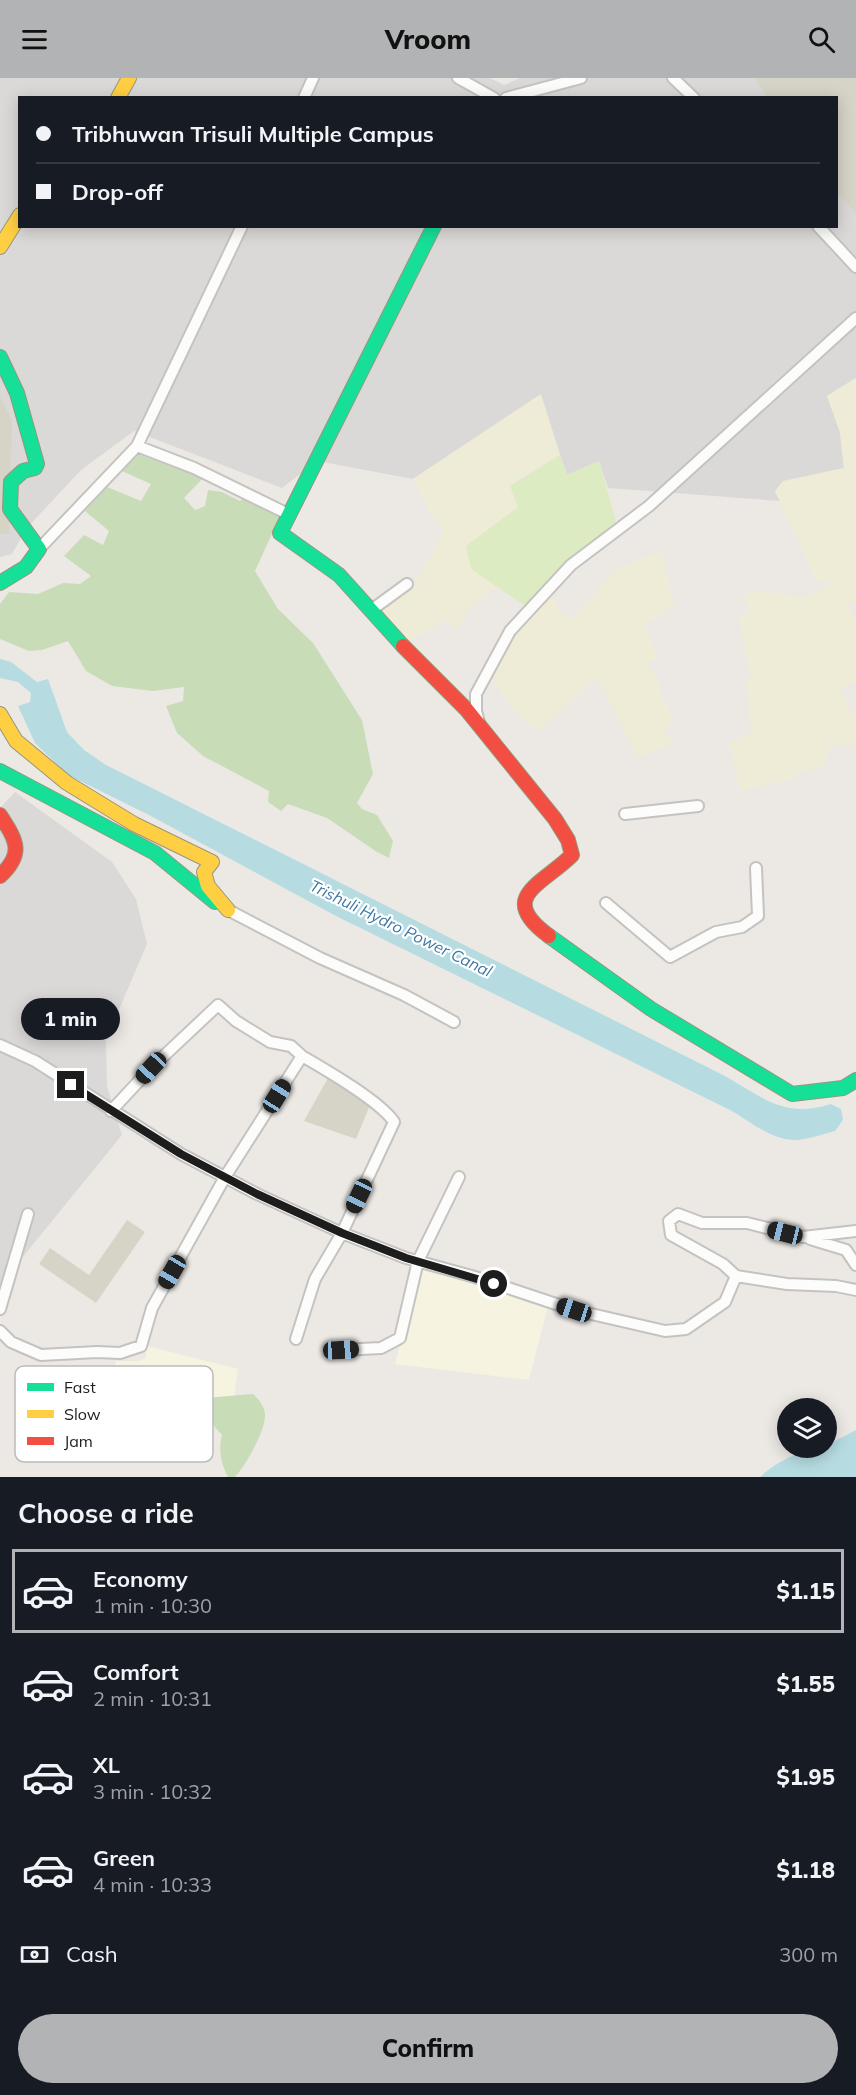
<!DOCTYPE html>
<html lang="en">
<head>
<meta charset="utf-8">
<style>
  body { margin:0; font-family:Mulish,sans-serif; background:#20242c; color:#f1f3f6; height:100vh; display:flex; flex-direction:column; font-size:22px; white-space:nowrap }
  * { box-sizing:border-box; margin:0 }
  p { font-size:20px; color:#9ea1a6 }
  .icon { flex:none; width:33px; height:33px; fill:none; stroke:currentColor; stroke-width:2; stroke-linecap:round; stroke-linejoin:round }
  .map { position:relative; height:1399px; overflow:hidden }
  .sheet { display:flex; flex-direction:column; background:#171b24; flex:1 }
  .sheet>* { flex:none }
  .top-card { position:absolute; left:18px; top:18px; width:820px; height:132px; border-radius:0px; box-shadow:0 3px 15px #0003; display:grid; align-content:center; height:132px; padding:0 18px; background:#171b24 }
  .fabs { position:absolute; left:777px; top:1320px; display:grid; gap:12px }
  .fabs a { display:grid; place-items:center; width:60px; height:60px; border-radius:50%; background:#171b24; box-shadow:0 3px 15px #0003; font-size:30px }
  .end { position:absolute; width:27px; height:27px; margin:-14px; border:8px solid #1d1d1d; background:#fff; box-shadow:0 0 0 3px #fff }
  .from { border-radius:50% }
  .bubble { position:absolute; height:42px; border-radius:21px; background:#171b24; box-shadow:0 3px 15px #0003; font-size:20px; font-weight:800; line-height:42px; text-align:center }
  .car { position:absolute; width:18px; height:36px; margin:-18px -9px; border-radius:8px; box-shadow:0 0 4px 2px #0007; background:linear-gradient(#222 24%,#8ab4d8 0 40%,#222 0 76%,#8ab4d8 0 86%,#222 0) }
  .top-card b { display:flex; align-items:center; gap:21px; height:57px; font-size:22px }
  .top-card b+b { border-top:2px solid #363941 }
  .top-card i { width:15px; height:15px; background:#f1f3f6 }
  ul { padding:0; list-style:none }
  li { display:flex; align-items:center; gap:18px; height:84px; margin:0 12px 9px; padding:0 6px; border:3px solid transparent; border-radius:0px }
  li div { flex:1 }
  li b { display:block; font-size:22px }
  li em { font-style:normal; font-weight:800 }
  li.active { border-color:#b2b3b4 }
  li>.icon { width:54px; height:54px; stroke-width:1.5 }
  h2 { padding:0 18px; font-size:27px; line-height:72px }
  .pay { display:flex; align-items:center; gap:15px; height:66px; padding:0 18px; font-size:22px }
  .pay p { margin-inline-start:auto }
  .action { display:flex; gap:12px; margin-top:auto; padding:12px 18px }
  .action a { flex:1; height:69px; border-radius:36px; background:#b2b3b4; color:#111; font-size:24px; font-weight:800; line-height:69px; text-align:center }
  header { display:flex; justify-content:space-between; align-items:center; height:78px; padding:0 18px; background:#b2b3b4; color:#111; font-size:27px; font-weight:800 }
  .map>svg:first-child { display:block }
</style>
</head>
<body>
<header><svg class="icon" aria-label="menu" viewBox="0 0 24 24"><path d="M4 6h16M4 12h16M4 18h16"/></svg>Vroom<svg class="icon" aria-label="search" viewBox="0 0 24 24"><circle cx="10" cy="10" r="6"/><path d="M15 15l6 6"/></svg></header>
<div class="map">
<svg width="856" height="1399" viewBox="0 0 856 1399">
  <rect width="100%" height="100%" fill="#ece9e5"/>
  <path fill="#dbd9d7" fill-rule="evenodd" d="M0,0H490L504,7L520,0H856V300L827,318L840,354L844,390L783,404L775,413L780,423L608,410L599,383L567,397L540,317L413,401L317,383L282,410L134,353L81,392L26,451L12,476L0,479ZM20,20H837V148H20Z
    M15,714L112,784L136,821L147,866L106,962L107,1008L122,1057L0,1207V730Z"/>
  <path fill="#f6f3e0" d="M422,1188L548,1228L529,1302L395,1286Z
    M147,1268L238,1291L234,1319L205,1320L157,1312L152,1337L108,1327L116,1283H138L146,1280Z"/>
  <path fill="#d6d4c6" d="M754,0H856V135L837,115V20L768,19Z
    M0,318L12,342L9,456H0Z
    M328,1000L370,1027L356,1061L304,1043Z
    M127,1142L145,1154L96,1225L39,1186L50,1170L89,1197Z"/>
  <path fill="#eeecd7" d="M856,300V522L847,527L856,541V603L841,610L850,635L856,634V668L830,667L825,688L795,695L796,700L740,713L729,663L751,656L747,600L751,597L738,539L751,533L743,517L758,512L806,520L833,505L816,502L775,413L783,403L844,390L840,354L827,318Z
    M541,316L560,377L510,408L518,429L471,491L497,508L473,526L455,552L445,542L406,565L379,534L414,507L444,453L430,434L413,401Z
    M662,475L672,520L676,526L644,547L659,579L647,584L659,606L661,619L669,631L673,645L665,650L673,666L638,680L604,612L595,601L539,652L523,643L499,612L493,597L519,551L551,515L560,534L571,540L600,514L598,509L616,492L646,478Z"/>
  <path fill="#dcebc1" d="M560,377L567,397L599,383L617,447C582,468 553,498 525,528L471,491L466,468L518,429L510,408Z"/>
  <path fill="#c9dcb8" d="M138,376L203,400L184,420L195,432L205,428L208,412L222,414L240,423L245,418L281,436L255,493L278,531L313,565L362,642L373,696L357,725L362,731L377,737L393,763L389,780L377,774L327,740L288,726L281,733L268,724L269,713L203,678L177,655L166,628L183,623L184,609L153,613L112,608L86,593L68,563L42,572L29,573L0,561V526L9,514L38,516L63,505L80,506L91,498L64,478L84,457L103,467L109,453L85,433L107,409L141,423L151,406L122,393Z
    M253,1316C259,1322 264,1327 265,1336C266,1352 246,1387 235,1399H228C221,1385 218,1372 222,1357L213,1347H203L189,1351L168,1333L188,1317L205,1320Z"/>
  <path fill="#b6dce2" d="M0,581L11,584L37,604L48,601L67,654L84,672L106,687L723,997C763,1019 783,1041 831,1026L841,1031L843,1042L835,1053C823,1056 809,1061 797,1062C773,1063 752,1045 732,1033L336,838L149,737L68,697L35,665L18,628L30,624L31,615L18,604L0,600Z
    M856,1352V1399H760C777,1383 804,1370 826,1370L827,1367Z"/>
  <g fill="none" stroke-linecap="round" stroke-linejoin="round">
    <g stroke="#c4c3c1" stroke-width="14">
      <path id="street" d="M458,0L494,20
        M673,0L694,20
        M304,20L313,0
        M506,20L581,0
        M818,148L856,189
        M137,368L242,148
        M39,471L137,368L194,390L290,437
        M370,533L407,506
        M479,644L476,633V616L510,553L571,487L649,428L856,240
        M625,736L698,728
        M606,825L670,879L716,854L742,849L758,838L756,790
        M228,832L320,880L404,917L454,944
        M0,967L35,983L181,1076L257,1116L342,1155L406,1180L475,1199L574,1232L665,1253L686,1251L725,1224L736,1198L723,1186L671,1157L669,1143L678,1136L702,1145H747L803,1159L856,1153
        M810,1161L846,1172L856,1187
        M736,1198L787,1206L836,1208L856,1212
        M0,1231L28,1136
        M0,1253L11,1264L41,1277L97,1274L120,1275L141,1268L152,1230L225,1099L302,978L291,968L270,964L236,943L218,927L151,990L111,1033
        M296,1261L315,1201L342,1155L394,1044C380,1023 326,992 302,978
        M341,1272L381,1270L400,1260L418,1183L459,1099"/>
    </g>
    <g stroke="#97967c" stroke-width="16">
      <path id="fast" d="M0,279L17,315L37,386L35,390L23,393L11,404L10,431L39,471L26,489L0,505
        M403,568L339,497L280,455L434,148
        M0,693L155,775L215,824
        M549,858L651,931L792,1016L843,1010L856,1002"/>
    </g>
    <g stroke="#97967c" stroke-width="16">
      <path id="slow" d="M118,20L129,0
        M0,169L20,137
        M0,636L16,663L67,705L134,746L212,784L204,794L208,808L228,832"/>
    </g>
    <g stroke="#97967c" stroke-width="16">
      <path id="jam" d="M403,568L466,631L555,741L568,762L572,777C542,807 496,819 549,858
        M0,737C16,762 25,775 0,798"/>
    </g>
    <use href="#street" stroke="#fcfcfb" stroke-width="10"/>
    <use href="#fast" stroke="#16e098" stroke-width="14"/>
    <use href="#slow" stroke="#ffcf43" stroke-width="14"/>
    <use href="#jam" stroke="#f24e42" stroke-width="14"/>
  </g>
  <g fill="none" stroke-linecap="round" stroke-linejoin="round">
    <path stroke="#1d1d1d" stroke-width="8" d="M71,1007L181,1076L257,1116L342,1155L406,1180L494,1206"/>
  </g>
  <g text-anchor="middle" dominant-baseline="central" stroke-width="4.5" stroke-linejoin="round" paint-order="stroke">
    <g font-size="16" font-style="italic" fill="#3e79a3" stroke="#fff">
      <text transform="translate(401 850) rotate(26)">Trishuli Hydro Power Canal</text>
    </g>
  </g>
  <rect x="15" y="1288" width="198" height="96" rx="9" fill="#fff" stroke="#bbb" stroke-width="1.5"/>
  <rect x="27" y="1305" width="27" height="8" fill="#16e098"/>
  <rect x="27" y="1332" width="27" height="8" fill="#ffcf43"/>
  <rect x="27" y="1359" width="27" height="8" fill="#f24e42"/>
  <g font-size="16" fill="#1d1d1d">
    <text x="64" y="1315">Fast</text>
    <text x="64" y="1342">Slow</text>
    <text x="64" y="1369">Jam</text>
  </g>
</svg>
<div class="fabs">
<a><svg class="icon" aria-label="layers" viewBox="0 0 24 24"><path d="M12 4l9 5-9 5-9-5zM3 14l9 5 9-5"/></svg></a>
</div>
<i class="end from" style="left:494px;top:1206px"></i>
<i class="end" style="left:71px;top:1007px"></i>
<div class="bubble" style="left:21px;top:920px;width:99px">1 min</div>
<i class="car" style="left:151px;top:990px;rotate:223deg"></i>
<i class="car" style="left:277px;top:1018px;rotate:32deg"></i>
<i class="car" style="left:359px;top:1118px;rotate:205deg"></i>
<i class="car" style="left:785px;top:1155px;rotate:284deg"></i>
<i class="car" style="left:172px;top:1194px;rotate:210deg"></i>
<i class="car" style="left:574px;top:1232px;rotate:288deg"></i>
<i class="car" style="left:341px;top:1272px;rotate:87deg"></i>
<div class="top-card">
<b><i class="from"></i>Tribhuwan Trisuli Multiple Campus</b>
<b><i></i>Drop-off</b>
</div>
</div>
<section class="sheet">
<h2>Choose a ride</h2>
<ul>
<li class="active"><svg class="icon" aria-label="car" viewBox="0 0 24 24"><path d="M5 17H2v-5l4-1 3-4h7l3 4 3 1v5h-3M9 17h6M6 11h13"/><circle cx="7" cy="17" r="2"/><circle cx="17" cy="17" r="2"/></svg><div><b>Economy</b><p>1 min · 10:30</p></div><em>$1.15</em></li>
<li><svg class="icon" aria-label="car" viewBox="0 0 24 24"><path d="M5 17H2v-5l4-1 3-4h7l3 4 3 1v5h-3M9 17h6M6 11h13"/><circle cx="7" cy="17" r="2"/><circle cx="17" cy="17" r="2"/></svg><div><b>Comfort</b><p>2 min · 10:31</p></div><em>$1.55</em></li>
<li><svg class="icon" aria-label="car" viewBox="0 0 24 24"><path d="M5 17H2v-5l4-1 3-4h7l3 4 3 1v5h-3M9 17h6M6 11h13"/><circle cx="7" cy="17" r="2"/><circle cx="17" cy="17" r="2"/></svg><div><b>XL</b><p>3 min · 10:32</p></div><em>$1.95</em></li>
<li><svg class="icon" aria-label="car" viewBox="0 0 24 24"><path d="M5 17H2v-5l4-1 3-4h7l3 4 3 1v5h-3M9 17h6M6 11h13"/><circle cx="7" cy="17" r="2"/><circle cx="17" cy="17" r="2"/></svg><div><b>Green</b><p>4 min · 10:33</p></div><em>$1.18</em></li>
</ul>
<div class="pay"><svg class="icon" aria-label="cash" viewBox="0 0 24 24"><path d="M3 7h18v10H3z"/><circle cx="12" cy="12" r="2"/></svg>Cash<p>300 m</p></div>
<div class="action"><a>Confirm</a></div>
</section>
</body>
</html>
